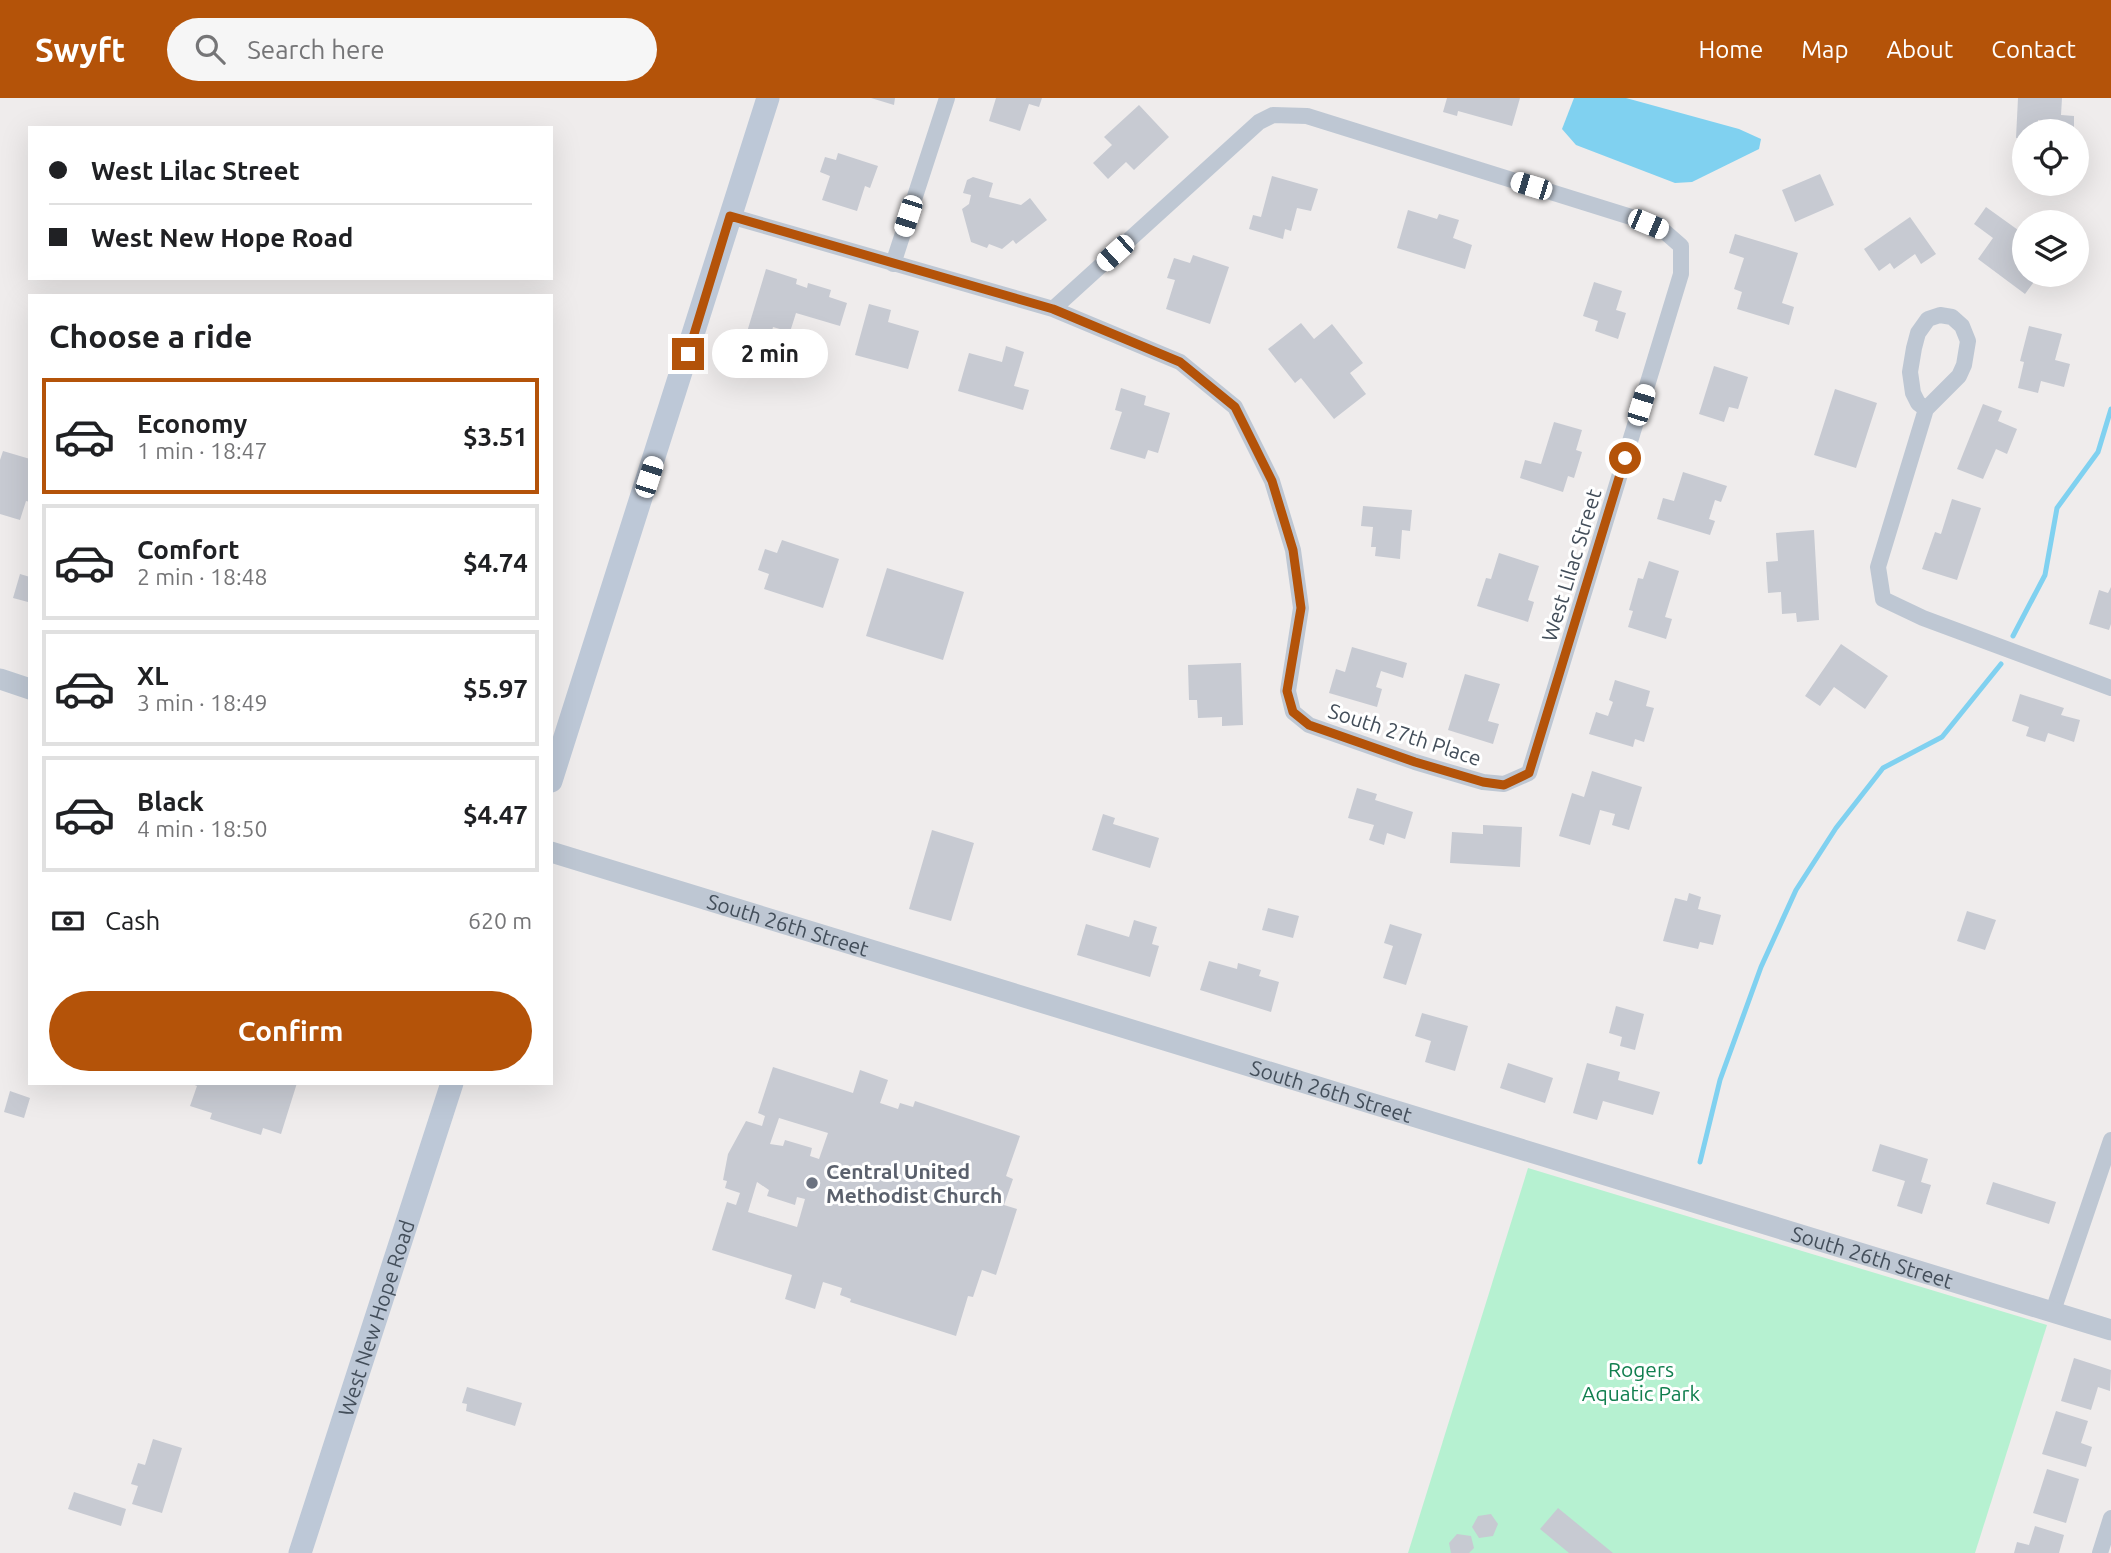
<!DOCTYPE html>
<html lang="en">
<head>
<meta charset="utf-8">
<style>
  body { margin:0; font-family:Ubuntu,sans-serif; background:#f6f6f6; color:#202124; height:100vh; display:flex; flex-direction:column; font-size:26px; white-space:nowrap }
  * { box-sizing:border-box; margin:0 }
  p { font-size:23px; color:#757577 }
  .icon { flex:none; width:38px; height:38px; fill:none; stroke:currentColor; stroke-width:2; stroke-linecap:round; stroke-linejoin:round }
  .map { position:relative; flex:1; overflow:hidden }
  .panel { position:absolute; left:28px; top:196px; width:525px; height:791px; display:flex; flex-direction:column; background:#fff; border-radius:0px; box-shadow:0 7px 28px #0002 }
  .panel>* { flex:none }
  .hud { position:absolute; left:28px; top:28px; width:525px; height:154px; border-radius:0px; box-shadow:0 7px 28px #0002; display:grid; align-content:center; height:154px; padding:0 21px; background:#fff }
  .controls { position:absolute; left:2012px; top:21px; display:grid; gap:14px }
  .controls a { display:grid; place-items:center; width:77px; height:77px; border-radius:50%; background:#fff; box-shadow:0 7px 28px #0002; font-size:35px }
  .end { position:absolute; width:32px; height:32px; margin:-16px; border:9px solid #b45309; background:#fff; box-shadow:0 0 0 4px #fff }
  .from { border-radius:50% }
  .bubble { position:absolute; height:49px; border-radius:24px; background:#fff; box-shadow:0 7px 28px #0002; font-size:23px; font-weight:600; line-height:49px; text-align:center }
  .car { position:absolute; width:21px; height:42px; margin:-21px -10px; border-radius:9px; box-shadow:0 0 5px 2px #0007; background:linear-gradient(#fff 24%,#345 0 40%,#fff 0 76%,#345 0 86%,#fff 0) }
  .hud b { display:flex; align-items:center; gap:24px; height:66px; font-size:26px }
  .hud b+b { border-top:2px solid #e0e0e0 }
  .hud i { width:18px; height:18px; background:#202124 }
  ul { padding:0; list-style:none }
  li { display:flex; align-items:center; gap:21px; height:116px; margin:0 14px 10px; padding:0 7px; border:4px solid #e0e0e0; border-radius:0px }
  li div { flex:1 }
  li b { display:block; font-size:26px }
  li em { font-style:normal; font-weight:600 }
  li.on { border-color:#b45309 }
  li>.icon { width:63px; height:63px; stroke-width:1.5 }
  h2 { padding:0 21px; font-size:32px; line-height:84px }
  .pay { display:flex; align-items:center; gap:18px; height:77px; padding:0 21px; font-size:26px }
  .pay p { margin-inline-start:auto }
  .primary-button { display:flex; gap:14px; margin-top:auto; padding:14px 21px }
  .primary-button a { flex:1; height:80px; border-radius:42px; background:#b45309; color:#fff; font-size:28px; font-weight:600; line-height:80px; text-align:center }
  header { display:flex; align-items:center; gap:42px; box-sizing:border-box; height:98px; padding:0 35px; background:#b45309; color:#fff }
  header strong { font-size:33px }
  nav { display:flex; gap:38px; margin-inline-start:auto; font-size:24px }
  .search { width:490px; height:63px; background:#f6f6f6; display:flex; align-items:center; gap:18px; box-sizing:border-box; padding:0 24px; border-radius:38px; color:#757577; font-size:26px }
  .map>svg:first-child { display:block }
</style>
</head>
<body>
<header>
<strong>Swyft</strong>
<div class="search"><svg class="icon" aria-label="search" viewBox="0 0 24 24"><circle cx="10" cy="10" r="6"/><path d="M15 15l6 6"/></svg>Search here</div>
<nav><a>Home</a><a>Map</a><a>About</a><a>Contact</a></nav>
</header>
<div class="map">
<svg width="2111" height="1455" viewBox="0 0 2111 1455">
  <rect width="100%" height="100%" fill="#efecec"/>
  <path fill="#b6f1d1" d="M1528,1070L2047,1227L1975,1455H1408Z"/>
  <path fill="#80d1f0" d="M1574,0H1626L1739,31L1761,41L1759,51L1692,84L1675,85L1576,47L1562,31Z"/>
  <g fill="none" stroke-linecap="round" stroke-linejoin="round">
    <path stroke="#80d1f0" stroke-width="5" d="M2013,538L2045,477L2057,410L2098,354L2111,311
      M1700,1064L1720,982L1761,869L1796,792L1836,730L1883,670L1942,639L2001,566"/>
  </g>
  <path fill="#c7cad2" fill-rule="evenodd" d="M871,0H895L894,7Z
    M996,0H1042L1039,9L1029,6L1020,33L989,23Z
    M1447,0H1520L1512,28L1458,13L1457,18L1443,14Z
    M2018,0H2062L2061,17L2074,18V33H2048V23L2038,22V33H2025V40H2016Z
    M1139,7L1169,39L1134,72L1126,64L1108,81L1093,65L1112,47L1104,39Z
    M838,55L878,68L870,90L865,88L857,113L822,102L830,78L820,74L825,59L836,62Z
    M1820,76L1834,107L1795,124L1782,92Z
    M1272,78L1318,91L1311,113L1297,110L1291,133L1285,131L1283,141L1249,131L1253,117L1261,119Z
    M973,79L993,85L989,99L1021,107L1030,100L1047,122L1016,146L1013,142L1002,151L989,146L987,150L971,144L962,111L969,106L971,97L963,95L967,82Z
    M1986,109L2025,137L2016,150L2025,157V177H2039L2025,196L1978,161L1993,140L1974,126Z
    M1408,112L1437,121L1439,116L1459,122L1453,140L1472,147L1465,171L1397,150Z
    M1910,119L1936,156L1921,166L1915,156L1894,171L1890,165L1879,173L1864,151Z
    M1735,136L1798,155L1782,205L1794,209L1789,227L1737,211L1742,194L1734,191L1744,160L1729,155Z
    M1193,157L1229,169L1210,226L1166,211L1175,182L1167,180L1174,160L1190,165Z
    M766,171L797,181L796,186L807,190L808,185L831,192L829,199L847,205L840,228L796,215L790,234L773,229L770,241L747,234Z
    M1594,184L1622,193L1616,212L1626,215L1618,241L1595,233L1598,223L1583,218Z
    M869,206L891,212L888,224L919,233L908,271L855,257Z
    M1301,225L1314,241L1332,226L1363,265L1350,275L1366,296L1334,321L1301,280L1295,285L1268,251Z
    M2029,228L2062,236L2055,262L2070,266L2064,289L2041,283L2038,295L2018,290L2024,264L2020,263Z
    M1006,248L1024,254L1014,288L1029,292L1023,312L958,293L969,255L1002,264Z
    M1714,268L1748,279L1738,311L1729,309L1724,324L1699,316Z
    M1121,290L1146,298L1144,307L1170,315L1158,355L1148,352L1145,361L1110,351L1122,314L1115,312Z
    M1835,291L1877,305L1856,370L1814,357Z
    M1983,306L2002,313L1998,323L2017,331L2007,356L1996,351L1983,381L1957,371Z
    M1554,324L1582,332L1576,352L1582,354L1574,380L1568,378L1563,394L1520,380L1525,362L1541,366Z
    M3,353L30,361V404L26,403L20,422L0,416V362Z
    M1683,374L1727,388L1721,404L1715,402L1709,421L1715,423L1710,437L1657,421L1663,400L1674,403Z
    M1952,401L1981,410L1957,482L1922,471L1935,434L1941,436Z
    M1363,408L1412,412L1410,433L1402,432L1400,461L1375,458L1376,449H1371L1373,429L1361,428Z
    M1814,432L1819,522L1797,524L1796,515L1782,516L1781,494L1768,495L1766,464L1778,463L1776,435Z
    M782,442L839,461L823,510L764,491L769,476L758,472L765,451L777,455Z
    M1499,455L1539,468L1528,502L1534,504L1528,524L1477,508L1486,480L1491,481Z
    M1649,463L1679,473L1665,519L1672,521L1666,541L1628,529L1633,513L1629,512L1638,480L1643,481Z
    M887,470L964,494L943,562L866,538Z
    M20,476L30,479L28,504L13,500Z
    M2111,489V526L2109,532L2089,526L2099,492L2108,495Z
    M1841,546L1888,578L1865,611L1834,589L1820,608L1805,598Z
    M1352,549L1407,565L1403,580L1381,573L1376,589L1382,591L1377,609L1329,595L1336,571L1345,574Z
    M1241,565L1243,627L1222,628V619L1198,620L1197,602H1189L1188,567Z
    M1465,576L1500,586L1488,623L1499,626L1493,646L1448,632Z
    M1615,582L1650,593L1646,608L1654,610L1644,644L1635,641L1633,649L1589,636L1596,614L1608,618L1613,604L1609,602Z
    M2020,596L2064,610L2061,617L2080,622L2074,644L2048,635L2045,644L2026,638L2029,629L2012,623Z
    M1592,673L1642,689L1629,732L1612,727L1615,716L1600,712L1590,747L1559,738L1572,695L1584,699Z
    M1357,690L1377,696L1375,702L1413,714L1405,741L1387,735L1384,747L1369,742L1374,727L1348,720Z
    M1103,716L1115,720L1113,726L1159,740L1150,770L1092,752Z
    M1483,727L1522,729L1520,769L1450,765L1452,734L1483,736Z
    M932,732L974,745L951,823L909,811Z
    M1689,795L1701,799L1698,811L1721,817L1713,847L1700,844L1698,851L1663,843L1675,800L1687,803Z
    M1268,810L1299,818L1293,840L1262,832Z
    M1967,813L1996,822L1985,852L1957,843Z
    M1134,822L1157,829L1152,846L1159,848L1150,879L1077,857L1086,826L1129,839Z
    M1390,826L1422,836L1406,887L1383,880L1393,848L1384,845Z
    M1209,863L1237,871L1238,865L1261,872L1259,878L1279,884L1271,914L1200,892Z
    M1616,908L1644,916L1635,952L1620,948L1622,939L1609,935Z
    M1422,915L1468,928L1455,973L1425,964L1431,943L1415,938Z
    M1508,965L1553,980L1545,1005L1500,990Z
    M1587,965L1620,974L1618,982L1660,994L1653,1017L1603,1003L1597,1022L1573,1015Z
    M773,969L853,995L860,972L888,982L880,1005L898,1011L900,1005L913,1009L915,1003L1020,1038L1006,1078L1013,1081L1004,1107L1017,1111L996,1177L982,1172L973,1199L968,1198L956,1238L850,1204L851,1201L840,1197L842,1190L823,1184L815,1211L785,1201L792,1177L712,1152L727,1104L736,1107L740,1095L725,1090L727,1083L723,1082L728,1056L746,1023L762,1028L765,1018L758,1015ZM779,1020L828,1035L819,1061L810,1058L812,1050L785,1042L783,1048L770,1046ZM757,1084L769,1092L767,1098L795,1107L797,1099L805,1101L797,1129L748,1114Z
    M190,985H297L281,1036L263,1030L261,1037L210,1021L212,1015L190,1008L197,988Z
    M10,993L30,1000L24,1020L4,1014Z
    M1880,1046L1928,1061L1921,1084L1931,1087L1922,1116L1897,1108L1905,1083L1872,1073Z
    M1993,1084L2056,1104L2049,1126L1986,1106Z
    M2074,1260L2111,1272L2110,1293L2098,1289L2091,1312L2061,1303Z
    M467,1289L522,1305L515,1328L466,1313L467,1306L462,1305Z
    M2056,1313L2088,1323L2081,1345L2092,1349L2086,1369L2042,1356Z
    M153,1341L182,1350L162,1415L132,1406L138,1388L131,1386L138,1365L145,1367Z
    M2047,1371L2079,1381L2066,1425L2033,1415Z
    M74,1394L126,1411L121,1428L68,1411Z
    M1558,1410L1613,1455H1569L1540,1431Z
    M1491,1416L1498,1426L1493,1438L1479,1440L1472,1429L1478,1418Z
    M2035,1428L2064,1437L2059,1455H2014L2017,1444L2029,1447Z
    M1457,1436L1471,1438L1474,1450L1469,1455H1451L1449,1445Z"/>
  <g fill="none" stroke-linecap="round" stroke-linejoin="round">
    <path stroke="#bec7d3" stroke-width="16" d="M730,118L1053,211L1180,264L1235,309L1272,383L1293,452L1301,510L1288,593L1293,614L1309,627L1415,664L1483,684L1504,686L1529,675L1681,176V148L1665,134L1631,119L1307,18L1273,17L1259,24L1053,211
      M893,166L947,0
      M1926,311L1918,305L1913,295L1910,274L1914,250L1918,235L1928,221L1940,217L1952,219L1962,228L1968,243L1964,267L1959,278L1926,311L1878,469L1883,501L1923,520L2111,590
      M2053,1213L2111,1042
      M2100,1455L2111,1420"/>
    <g stroke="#bec7d3" stroke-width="21">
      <path d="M0,581L30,591"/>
      <path id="s1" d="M551,754L2111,1232"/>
    </g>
    <g stroke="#bdc8d7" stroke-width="23">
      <path d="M551,683L768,0"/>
      <path id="s2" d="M300,1455L452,985"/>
    </g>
  </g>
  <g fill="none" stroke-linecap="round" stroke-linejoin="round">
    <path stroke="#b45309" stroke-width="9" d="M688,256L730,118L1053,211L1180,264L1235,309L1272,383L1293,452L1301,510L1287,593L1293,614L1309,627L1415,664L1483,684L1504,687L1529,675L1625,360"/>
  </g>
  <circle fill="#6b7280" stroke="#fff" stroke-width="2.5" cx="812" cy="1085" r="7"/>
  <g text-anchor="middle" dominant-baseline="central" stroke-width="6" stroke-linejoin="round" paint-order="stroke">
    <g font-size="21" fill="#434e5a" stroke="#fff">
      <text transform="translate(1571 467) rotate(-73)">West Lilac Street</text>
      <text transform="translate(1405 636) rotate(18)">South 27th Place</text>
      <text stroke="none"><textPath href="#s1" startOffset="248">South 26th Street</textPath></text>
      <text stroke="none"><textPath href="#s1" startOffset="816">South 26th Street</textPath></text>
      <text stroke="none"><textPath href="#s1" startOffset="1382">South 26th Street</textPath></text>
      <text stroke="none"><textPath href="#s2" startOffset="247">West New Hope Road</textPath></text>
    </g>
    <g font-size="21" font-weight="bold" fill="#5b616d" stroke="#fff" text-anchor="start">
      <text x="826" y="1073">Central United<tspan x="826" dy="24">Methodist Church</tspan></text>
    </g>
    <g font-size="21" fill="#117f4f" stroke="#fff">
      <text x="1641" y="1271">Rogers<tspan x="1641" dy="24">Aquatic Park</tspan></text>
    </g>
  </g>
</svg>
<div class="controls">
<a><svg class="icon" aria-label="locate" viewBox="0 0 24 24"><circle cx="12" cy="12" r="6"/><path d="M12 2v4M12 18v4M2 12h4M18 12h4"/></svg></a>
<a><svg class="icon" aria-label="layers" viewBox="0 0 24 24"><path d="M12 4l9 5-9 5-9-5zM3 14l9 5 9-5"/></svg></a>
</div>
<i class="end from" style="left:1625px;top:360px"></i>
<i class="end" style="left:688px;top:256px"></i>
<div class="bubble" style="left:712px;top:231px;width:116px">2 min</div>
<i class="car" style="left:1531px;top:88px;rotate:287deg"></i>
<i class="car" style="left:908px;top:118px;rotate:198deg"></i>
<i class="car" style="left:1648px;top:126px;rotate:113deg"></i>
<i class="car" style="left:1115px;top:155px;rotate:228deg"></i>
<i class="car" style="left:1641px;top:307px;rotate:17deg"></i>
<i class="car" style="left:649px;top:379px;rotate:18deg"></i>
<div class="hud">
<b><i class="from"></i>West Lilac Street</b>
<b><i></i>West New Hope Road</b>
</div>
<section class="panel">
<h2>Choose a ride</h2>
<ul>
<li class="on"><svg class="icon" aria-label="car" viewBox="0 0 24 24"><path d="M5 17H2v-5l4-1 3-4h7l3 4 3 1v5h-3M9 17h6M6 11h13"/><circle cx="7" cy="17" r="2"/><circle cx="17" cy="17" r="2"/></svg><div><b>Economy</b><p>1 min · 18:47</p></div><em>$3.51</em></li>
<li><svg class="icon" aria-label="car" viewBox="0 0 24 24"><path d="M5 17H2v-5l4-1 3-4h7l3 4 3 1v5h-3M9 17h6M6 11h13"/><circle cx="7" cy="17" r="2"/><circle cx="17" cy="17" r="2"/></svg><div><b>Comfort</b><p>2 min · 18:48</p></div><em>$4.74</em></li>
<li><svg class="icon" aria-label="car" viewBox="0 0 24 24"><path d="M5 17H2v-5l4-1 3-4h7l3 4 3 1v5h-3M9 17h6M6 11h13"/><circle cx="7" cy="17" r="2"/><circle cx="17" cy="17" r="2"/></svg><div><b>XL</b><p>3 min · 18:49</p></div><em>$5.97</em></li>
<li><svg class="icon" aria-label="car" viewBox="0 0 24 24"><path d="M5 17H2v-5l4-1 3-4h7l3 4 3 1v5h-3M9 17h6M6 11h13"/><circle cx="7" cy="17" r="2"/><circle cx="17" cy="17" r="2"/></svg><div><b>Black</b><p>4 min · 18:50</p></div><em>$4.47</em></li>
</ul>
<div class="pay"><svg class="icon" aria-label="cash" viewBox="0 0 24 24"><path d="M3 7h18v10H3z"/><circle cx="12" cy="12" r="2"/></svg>Cash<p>620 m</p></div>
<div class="primary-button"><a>Confirm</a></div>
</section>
</div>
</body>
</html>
